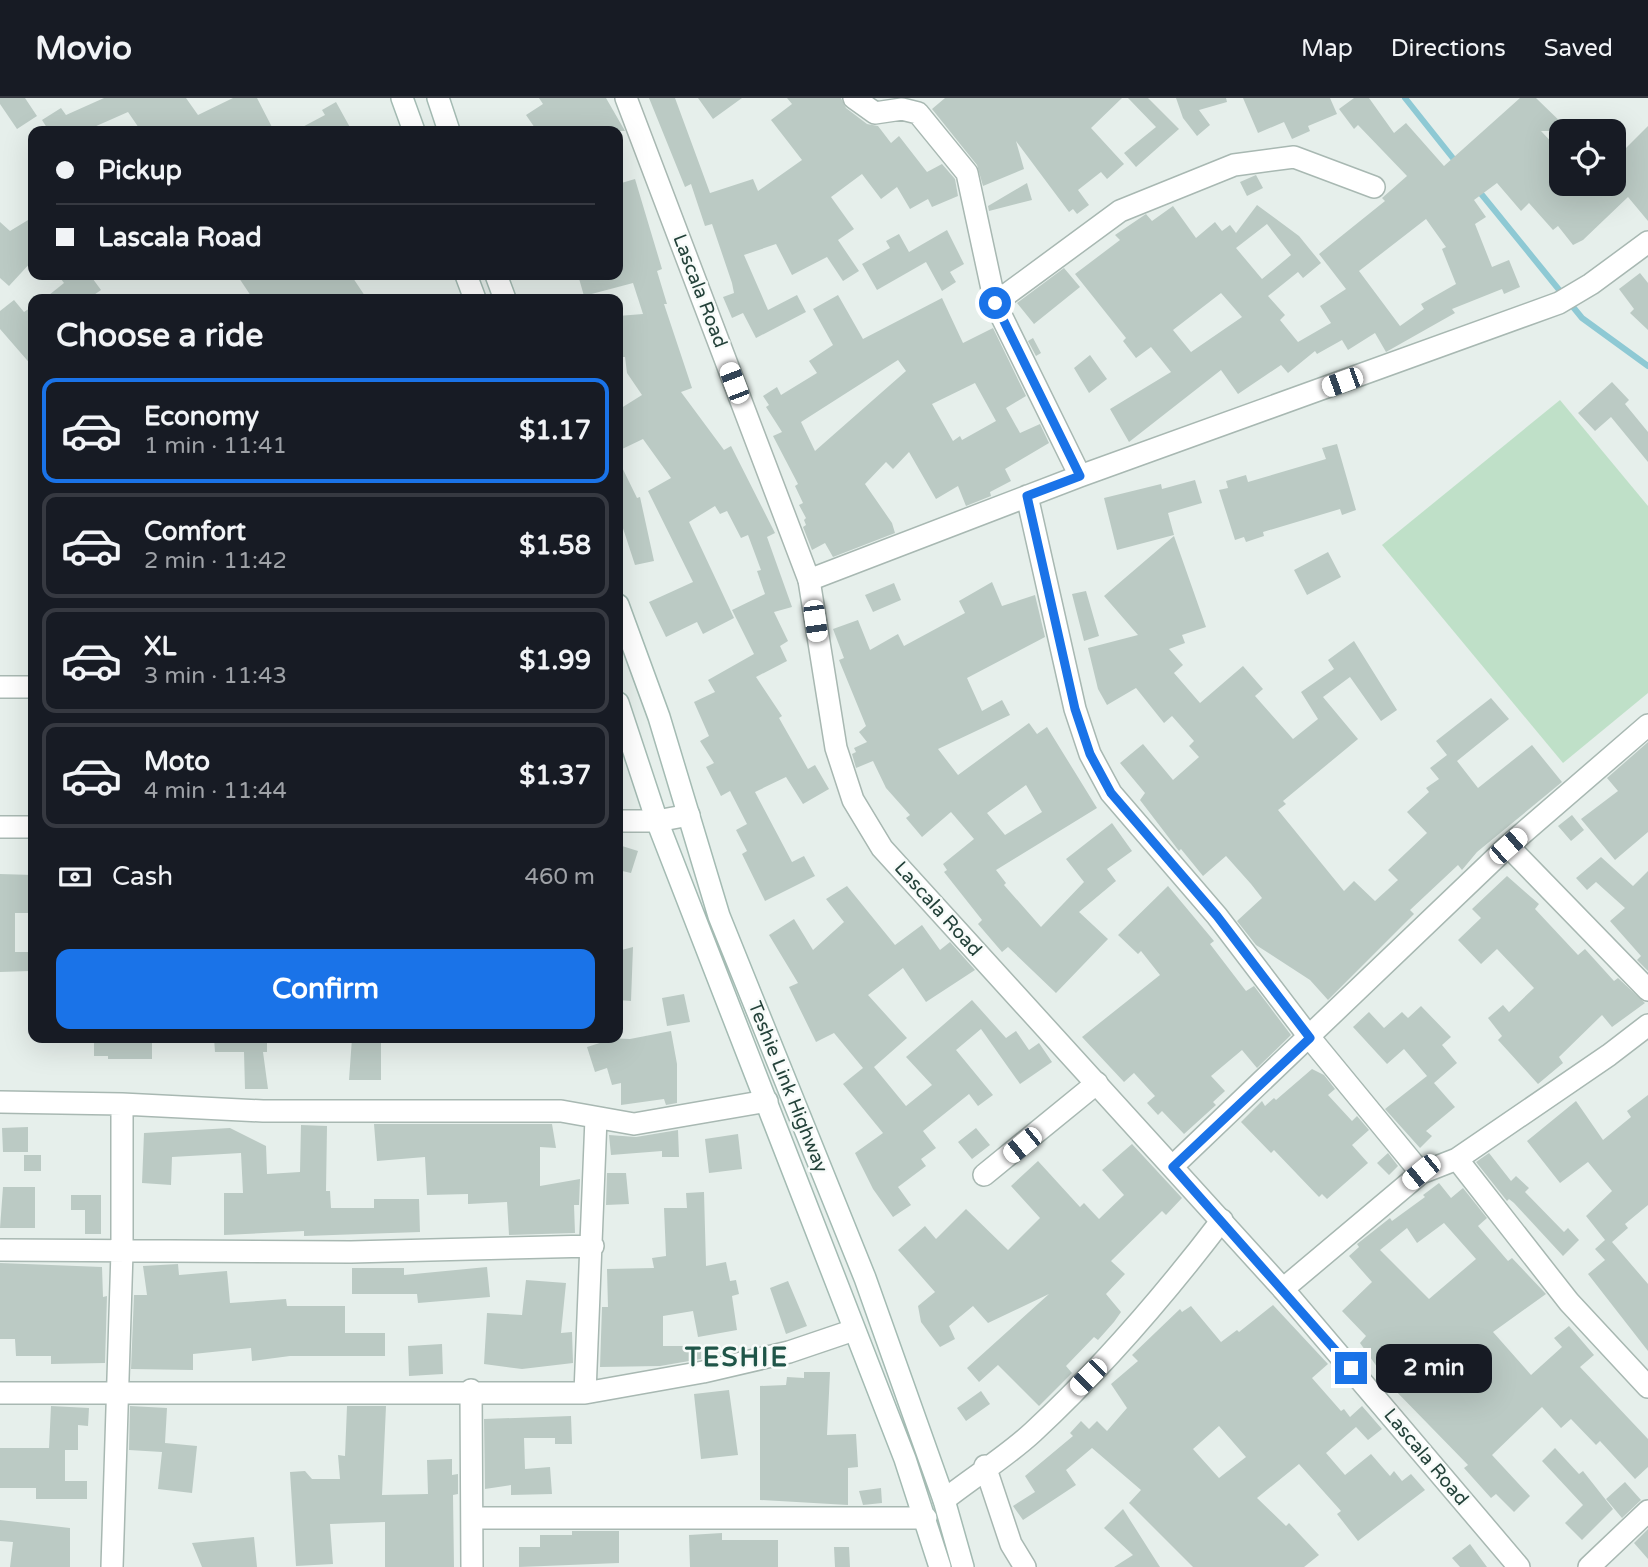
<!DOCTYPE html>
<html lang="en">
<head>
<meta charset="utf-8">
<style>
  body { margin:0; font-family:"Varela Round",sans-serif; background:#20242c; color:#f1f3f6; height:100vh; display:flex; flex-direction:column; font-size:26px; white-space:nowrap }
  * { box-sizing:border-box; margin:0 }
  p { font-size:23px; color:#9ea1a6 }
  .icon { flex:none; width:38px; height:38px; fill:none; stroke:currentColor; stroke-width:2; stroke-linecap:round; stroke-linejoin:round }
  .map { position:relative; flex:1; overflow:hidden }
  .side { position:absolute; left:28px; top:196px; width:595px; height:749px; display:flex; flex-direction:column; background:#171b24; border-radius:14px; box-shadow:0 7px 28px #0002 }
  .side>* { flex:none }
  .hud { position:absolute; left:28px; top:28px; width:595px; height:154px; border-radius:14px; box-shadow:0 7px 28px #0002; display:grid; align-content:center; height:154px; padding:0 28px; background:#171b24 }
  .controls { position:absolute; left:1549px; top:21px; display:grid; gap:14px }
  .controls a { display:grid; place-items:center; width:77px; height:77px; border-radius:14px; background:#171b24; box-shadow:0 7px 28px #0002; font-size:35px }
  .end { position:absolute; width:32px; height:32px; margin:-16px; border:9px solid #1a73e8; background:#fff; box-shadow:0 0 0 4px #fff }
  .from { border-radius:50% }
  .bubble { position:absolute; height:49px; border-radius:14px; background:#171b24; box-shadow:0 7px 28px #0002; font-size:23px; font-weight:800; line-height:49px; text-align:center }
  .car { position:absolute; width:21px; height:42px; margin:-21px -10px; border-radius:9px; box-shadow:0 0 5px 2px #0007; background:linear-gradient(#fff 24%,#345 0 40%,#fff 0 76%,#345 0 86%,#fff 0) }
  .hud b { display:flex; align-items:center; gap:24px; height:66px; font-size:26px }
  .hud b+b { border-top:2px solid #363941 }
  .hud i { width:18px; height:18px; background:#f1f3f6 }
  ul { padding:0; list-style:none }
  li { display:flex; align-items:center; gap:21px; height:105px; margin:0 14px 10px; padding:0 14px; border:4px solid #363941; border-radius:14px }
  li div { flex:1 }
  li b { display:block; font-size:26px }
  li em { font-style:normal; font-weight:800 }
  li.active { border-color:#1a73e8 }
  li>.icon { width:63px; height:63px; stroke-width:1.5 }
  h2 { padding:0 28px; font-size:32px; line-height:84px }
  .pay { display:flex; align-items:center; gap:18px; height:77px; padding:0 28px; font-size:26px }
  .pay p { margin-inline-start:auto }
  .primary-button { display:flex; gap:14px; margin-top:auto; padding:14px 28px }
  .primary-button a { flex:1; height:80px; border-radius:14px; background:#1a73e8; color:#fff; font-size:28px; font-weight:800; line-height:80px; text-align:center }
  header { display:flex; align-items:center; gap:42px; box-sizing:border-box; height:98px; padding:0 35px; background:#171b24; border-bottom:2px solid #363941 }
  header strong { font-size:33px }
  nav { display:flex; gap:38px; margin-inline-start:auto; font-size:24px }
  .map>svg:first-child { display:block }
</style>
</head>
<body>
<header>
<strong>Movio</strong>
<nav><a>Map</a><a>Directions</a><a>Saved</a></nav>
</header>
<div class="map">
<svg width="1648" height="1469" viewBox="0 0 1648 1469">
  <rect width="100%" height="100%" fill="#e6efeb"/>
  <path fill="#bfe0c8" d="M1560,302L1648,408V595L1563,665L1382,447Z"/>
  <g fill="none" stroke-linecap="round" stroke-linejoin="round">
    <path stroke="#8ec9d4" stroke-width="6" d="M1405,0L1456,64
      M1478,92L1582,220L1648,268"/>
  </g>
  <path fill="#bbcac4" fill-rule="evenodd" d="M0,0H25L37,18L17,31L0,6Z
    M104,0H186L198,17L233,0H257L274,33H141L128,14L85,33H49L42,22L61,10L66,17Z
    M539,0H606L625,33H537L526,17L543,6Z
    M649,0H675L710,95L753,81L758,93L802,62L771,22L792,6L787,0H841L846,10L867,26L878,28L891,45L899,38L927,74L942,66L955,81L958,98L932,109L928,101L910,111L897,89L881,101L862,76L831,99L854,131L838,142L859,173L843,183L827,159L792,177L776,146L744,157L768,212L797,197L806,214L756,240L743,215L732,220L723,199L734,195L732,185L712,126L705,128L691,86L685,89Z
    M698,0H742L713,21Z
    M945,0H1122L1091,30L1124,66L1107,81L1101,74L1078,92L1089,107L1077,116L1073,111L1069,114L1016,43L1024,71L983,88L977,67L932,11Z
    M1128,0H1148L1179,31L1136,69L1124,55L1156,29Z
    M1176,0H1226L1227,4L1199,12L1210,27L1197,38L1183,20Z
    M1243,0H1330L1337,16L1308,28L1310,33L1292,41L1284,24L1258,35Z
    M1354,0H1369L1394,35L1406,25L1444,68L1520,0H1536L1570,33H1541L1561,54V86H1614V39L1625,51L1648,28V123L1628,99L1583,142L1573,147L1558,128L1553,132L1529,105L1521,113L1497,85L1474,102L1486,119L1475,126L1492,169L1509,162L1520,189L1504,196L1502,191L1452,211L1455,215L1386,254L1375,235L1348,252L1342,242L1317,256L1315,253L1288,275L1281,267L1238,296L1221,272L1129,344L1110,311L1171,274L1151,249L1136,260L1123,243L1126,240L1075,176L1120,142L1115,137L1146,116L1152,123L1173,108L1196,140L1215,124L1222,133L1230,127L1236,135L1257,107L1299,138L1321,165L1303,180L1298,174L1268,198L1285,217L1280,222L1298,244L1331,225L1320,208L1346,191L1319,156L1385,103L1382,100L1407,78L1358,27L1354,31L1339,11ZM1426,121L1446,149L1442,151L1456,186L1421,206L1424,211L1400,228L1359,173ZM1267,126L1291,157L1262,181L1236,150ZM1221,195L1242,219L1191,254L1173,232Z
    M336,4L352,33H295L325,17L322,12Z
    M1256,77L1263,90L1247,98L1240,84Z
    M635,81L662,171L657,173L667,206H664L692,290L681,294L724,352L731,348L775,435L767,439L792,509L774,514L788,543L780,548L787,563L756,579L782,618L779,620L808,671L815,667L829,691L803,706L786,679L755,694L792,764L804,758L815,778L765,803L742,756L747,753L736,732L747,726L730,693L721,698L706,669L714,665L700,643L709,638L694,604L715,594L708,582L754,556L732,512L765,496L757,473L761,472L748,437L741,440L727,413L720,416L715,408L689,424L734,520L703,536L697,524L666,539L649,504L693,484L648,393L671,380L643,341L618,353V312L642,297L627,275L625,259H618V218L643,216L633,185L584,198L578,177H618V86Z
    M1027,85L1032,102L989,113L988,108Z
    M33,119V162L9,188L0,180V124L10,133Z
    M947,132L964,166L950,174L956,184L942,193L926,164L877,192L862,166L890,150L886,143L899,136L909,154Z
    M1064,170L1080,189L1034,226L1017,205Z
    M1640,175L1648,185V232L1630,215L1634,211L1619,191Z
    M58,177H90L101,192L88,201H44L64,185Z
    M237,177H351L367,201H253Z
    M838,197L863,241L942,200L963,245L993,230L1026,298L1006,310L1020,335L1040,326L1049,345L1005,371L1011,383L990,394L991,398L966,408L958,388L936,401L909,354L893,371L886,364L865,386L892,425L895,435L833,459L825,445L812,452L803,429L806,427L804,422L806,420L799,407L803,405L795,388L798,386L773,338L782,334L766,309L769,307L763,298L777,289L781,297L817,275L809,263L833,247L813,211ZM898,262L906,273L815,353L801,324ZM975,285L996,323L962,342L960,338L953,343L932,306Z
    M14,202L24,214L33,208V269L0,231V213Z
    M1033,240L1041,255L1036,258L1028,243Z
    M1090,257L1107,281L1089,295L1074,270Z
    M1612,284L1629,302L1625,306L1648,334V364L1611,319L1595,333L1578,315Z
    M1337,346L1356,412L1342,417L1340,411L1263,434L1264,438L1246,444L1244,439L1235,442L1219,392L1228,390L1226,383L1246,377L1248,384L1326,361L1322,350Z
    M618,361L637,400L640,399L654,463L635,467L618,415Z
    M1195,382L1202,405L1168,415L1174,437L1117,452L1104,400L1161,386L1162,391Z
    M1174,438L1206,529L1182,537L1185,545L1169,551L1183,567L1174,575L1200,605L1243,568L1263,591L1255,598L1293,641L1318,621L1301,594L1334,571L1328,562L1354,543L1397,612L1381,623L1350,579L1323,599L1358,641L1283,703L1286,706L1278,712L1344,793L1354,783L1375,803L1398,782L1388,772L1427,735L1407,714L1429,694L1426,690L1439,681L1430,670L1447,657L1436,643L1491,600L1509,621L1457,663L1478,690L1532,647L1562,684L1477,754L1462,772L1458,767L1410,812L1414,816L1328,902L1310,882L1256,847L1237,823L1262,800L1251,786L1226,758L1203,778L1181,751L1179,753L1140,702L1145,695L1120,665L1143,646L1173,682L1199,659L1189,648L1194,643L1172,618L1164,625L1136,590L1107,607L1098,591L1088,550L1138,537L1104,498Z
    M1328,454L1341,479L1307,497L1294,472Z
    M992,484L1002,508L1035,497L1045,539L967,580L982,613L1002,602L1010,617L938,651L958,677L1029,625L1037,636L1047,629L1097,710L996,772L1006,785L1004,787L1041,829L1084,784L1066,761L1112,725L1132,753L1107,771L1116,783L1079,814L1108,841L1056,895L1008,849L1002,854L978,826L982,822L944,774L947,772L943,766L974,741L951,714L922,739L906,720L910,717L886,690L873,663L856,670L852,656L856,654L854,650L867,644L859,634L866,628L839,562L844,560L833,531L858,522L870,552L898,536L904,548L965,515L959,503ZM1026,687L1042,714L1005,737L987,715Z
    M894,485L901,502L873,514L865,497Z
    M1086,493L1099,538L1084,543L1072,496Z
    M1648,644V734L1615,762L1581,721L1618,693L1607,680Z
    M1572,717L1584,732L1571,743L1558,728Z
    M622,748L638,753L631,775L618,772Z
    M1601,759L1633,788L1648,773V873L1637,862L1641,858L1610,823L1625,810L1596,784L1587,792L1576,780Z
    M0,776L33,777L32,815H15V854H30V873L0,874Z
    M1507,778L1539,806L1535,811L1578,857L1585,851L1614,883L1618,880L1645,905L1612,929L1602,917L1559,959L1563,965L1538,986L1498,942L1502,938L1488,920L1503,907L1509,914L1534,890L1497,851L1481,866L1458,842L1481,820L1472,811Z
    M847,788L895,847L922,827L940,852L950,844L975,872L926,904L903,870L868,897L907,940L874,969L906,1008L932,987L906,959L972,902L1006,940L1016,933L1029,952L1039,945L1052,964L1020,986L981,931L956,952L993,997L978,1008L969,996L923,1033L936,1050L921,1061L926,1068L898,1089L911,1107L893,1119L873,1091L855,1055L883,1035L843,986L863,970L834,935L816,944L789,889L798,885L769,837L794,821L813,852L844,824L826,801Z
    M1168,788L1214,843L1210,846L1246,893L1254,888L1291,937L1257,970L1242,952L1211,978L1225,993L1213,1004L1216,1007L1184,1036L1162,1013L1158,1017L1147,1005L1155,998L1134,975L1124,984L1082,939L1160,877L1141,853L1138,856L1118,837Z
    M633,849L631,903L618,902V853Z
    M684,896L690,924L667,928L662,900Z
    M1421,908L1451,939L1442,947L1457,965L1434,985L1455,1009L1426,1033L1432,1038L1420,1050L1385,1011L1427,978L1404,951L1387,966L1353,929L1369,914L1384,930L1402,914L1408,920Z
    M671,933L677,966V1005L666,1007L664,1001L621,1007V985L612,987L607,970L595,974L587,949L606,943V940L630,941Z
    M94,940H152V961H108V958H94Z
    M214,940H267V954H263L268,991H245L244,954H215Z
    M352,940H381V982H349Z
    M1312,971L1324,977L1335,991L1328,997L1352,1023L1357,1018L1369,1032L1352,1047L1368,1065L1327,1101L1322,1096L1319,1099L1274,1052L1271,1055L1241,1024L1262,1003L1265,1008L1274,1000L1276,1002Z
    M1648,997V1107L1625,1126L1628,1130L1612,1144L1648,1186V1253L1588,1176L1605,1162L1595,1151L1605,1142L1586,1118L1612,1093L1588,1064L1560,1085L1527,1043L1576,1003L1603,1042L1631,1019L1627,1013Z
    M374,1026H552L556,1050L540,1049V1088L580,1081L579,1107H574L575,1135L509,1137L507,1104L468,1106V1096L427,1097L425,1059L377,1063Z
    M301,1027L327,1028L326,1093H330L331,1110H374V1101H419L420,1134L304,1138V1133L224,1137V1095H243L241,1055L172,1059L171,1087L142,1085L144,1035L230,1030L266,1048L267,1076L300,1074Z
    M28,1029V1054H3L2,1030Z
    M976,1030L990,1047L972,1061L958,1044Z
    M678,1032L679,1059H662V1053L611,1057L609,1037L636,1039Z
    M738,1036L742,1071L709,1075L705,1041Z
    M1132,1046L1182,1100L1166,1117L1162,1113L1111,1163L1125,1176L1106,1196L1121,1214L1114,1224L1098,1242L1094,1239L1066,1268L1072,1275L1039,1308L998,1267L979,1284L967,1270L1049,1196L988,1225L973,1208L949,1228L955,1241L940,1249L921,1224L918,1208L935,1194L898,1152L925,1128L936,1141L966,1111L1008,1152L1040,1120L1011,1088L1038,1063L1080,1109L1084,1105L1099,1121L1124,1097L1102,1072Z
    M1388,1055L1398,1068L1389,1077L1377,1065Z
    M1489,1055L1511,1083L1516,1078L1529,1090L1525,1094L1564,1134L1568,1130L1579,1142L1563,1158L1514,1105L1509,1101L1507,1103L1476,1064Z
    M24,1057H41V1073H24Z
    M607,1075H626L629,1106L606,1107Z
    M1439,1085L1451,1100L1463,1090L1487,1120L1478,1128L1508,1163L1512,1160L1546,1196L1493,1234L1531,1277L1562,1249L1554,1240L1569,1228L1594,1257L1580,1269L1648,1341V1369L1635,1381L1600,1343L1596,1347L1571,1321L1561,1330L1542,1309L1492,1357L1530,1398L1514,1414L1496,1396L1491,1400L1464,1370L1468,1367L1390,1287L1360,1245L1366,1238L1342,1213L1372,1184L1349,1158L1359,1149L1357,1146L1390,1120L1392,1123L1425,1099L1423,1097ZM1444,1125L1476,1161L1429,1201L1380,1152L1407,1130L1417,1145Z
    M3,1089H35V1130H0Z
    M704,1094L706,1168L726,1164L730,1183L736,1182L739,1196L732,1198L737,1232L698,1239L693,1213L663,1218V1248H701V1261L660,1268L600,1269L602,1209H608L607,1171L654,1170L652,1160L666,1158L664,1110H687L686,1095Z
    M71,1097H101V1136H85V1112H71Z
    M0,1165L102,1169L103,1199L107,1198L105,1265L51,1266V1258H16L15,1241H0Z
    M178,1166L179,1177L227,1173L230,1205L286,1201L287,1208H345V1235H385V1258H290L252,1263L251,1250L193,1256V1272L131,1271L134,1197H147L143,1168Z
    M487,1169L490,1199L418,1205L417,1196H352V1170H404V1177Z
    M526,1182L566,1185L561,1235L572,1234L573,1265L522,1271L484,1266L487,1215L522,1217Z
    M788,1183L807,1228L786,1236L770,1190Z
    M1273,1207L1328,1266L1312,1280L1341,1313L1344,1311L1350,1319L1362,1308L1382,1331L1368,1342L1356,1329L1326,1355L1345,1377L1371,1356L1390,1378L1394,1373L1402,1383L1411,1376L1425,1392L1358,1443L1337,1416L1341,1413L1299,1366L1257,1400L1286,1428L1289,1425L1319,1457L1304,1469H1193L1129,1405L1141,1392L1092,1350L1066,1372L1076,1387L1023,1422L1013,1408L1035,1394L1025,1378L1073,1338L1070,1335L1081,1323L1089,1331L1097,1323L1107,1333L1127,1310L1111,1286L1138,1263L1132,1257L1180,1211L1182,1214L1191,1208L1221,1244L1237,1232L1239,1234ZM1219,1328L1246,1359L1219,1380L1193,1351Z
    M442,1246L443,1276L409,1278L408,1248Z
    M804,1274H830L827,1337L856,1336L858,1369L848,1370V1407L760,1402V1288L786,1287L787,1279L804,1280Z
    M729,1292L738,1357L701,1361L694,1296Z
    M981,1293L990,1306L966,1323L957,1310Z
    M51,1308L89,1310L88,1328L78,1327V1352H65V1383H87V1401H36V1390H0V1350H49Z
    M130,1308L167,1310L165,1345L197,1348L192,1395L158,1391L162,1354L129,1352Z
    M347,1308H386L382,1397L428,1396L427,1362L452,1361V1377L458,1376V1396L453,1397L454,1469H385V1424L330,1426L333,1466L296,1468L290,1374L305,1373L312,1381H340L338,1357L345,1358Z
    M571,1318L572,1346H555V1340H524L525,1371L550,1369L552,1396L511,1397V1387L485,1391L484,1321Z
    M1555,1350L1579,1376L1583,1373L1613,1411L1582,1442L1565,1425L1583,1407L1542,1363Z
    M1625,1384L1641,1402L1622,1420L1606,1401Z
    M881,1390L882,1405L863,1407L859,1393Z
    M1123,1411L1160,1469H1114L1133,1457L1104,1430Z
    M0,1422L70,1430V1469H10L13,1444L0,1443Z
    M1648,1431V1461L1634,1445Z
    M572,1433H619V1465L519,1469V1449H540V1437H572Z
    M722,1435V1442H778V1469H690L689,1437Z
    M254,1439L257,1469H202L192,1445Z
    M1470,1446L1487,1469H1460L1452,1460Z
    M834,1449H849L850,1469H835Z"/>
  <g fill="none" stroke-linecap="round" stroke-linejoin="round">
    <g stroke="#a8b8b2" stroke-width="24">
      <path id="minor" d="M854,0L875,15L902,11L918,15L967,75L995,205L1080,378
        M995,205L1120,113L1234,67L1294,59L1374,89
        M1027,398L1075,611L1090,656L1111,695L1217,818L1310,940L1421,1075
        M809,482L1080,378L1559,205L1591,186L1648,144
        M0,589H33
        M618,723H657L689,717
        M0,729H33
        M1508,748L1648,892
        M0,1004L122,1006L263,1013H561L634,1026L767,1003
        M1457,1061L1569,1204L1648,1289
        M1173,1068L1508,748L1648,627
        M984,1077L1097,985
        M0,1152L351,1154L593,1148
        M1283,1191L1421,1075L1457,1061L1609,957L1648,927
        M471,1292L472,1469
        M0,1295H585L703,1274L789,1254L854,1232
        M585,1295L596,1020
        M985,1368L1011,1446L1025,1469
        M944,1402C973,1379 1006,1359 1033,1334C1103,1269 1164,1198 1222,1122
        M473,1420H926
        M112,1469L122,1154V1006"/>
    </g>
    <g stroke="#a8b8b2" stroke-width="24">
      <path id="tertiary" d="M626,0L809,482L836,650L853,702L882,750L1283,1191L1519,1469
        M1589,1469L1648,1413"/>
    </g>
    <g stroke="#a4bbb3" stroke-width="24">
      <path id="secondary" d="M402,0L414,33
        M438,0L449,33
        M466,177L475,201
        M496,177L505,201
        M618,507L659,619L719,818L865,1180L944,1402L963,1469
        M618,605L657,723L905,1361L940,1469"/>
    </g>
    <use href="#minor" stroke="#fff" stroke-width="21"/>
    <use href="#tertiary" stroke="#fff" stroke-width="21"/>
    <use href="#secondary" stroke="#fff" stroke-width="21"/>
  </g>
  <g fill="none" stroke-linecap="round" stroke-linejoin="round">
    <path stroke="#1a73e8" stroke-width="9" d="M995,205L1080,378L1027,398L1075,611L1090,656L1111,695L1217,818L1310,940L1173,1069L1351,1270"/>
  </g>
  <g text-anchor="middle" dominant-baseline="central" stroke-width="5" stroke-linejoin="round" paint-order="stroke">
    <g font-size="19" fill="#24423a" stroke="#f7fbf9">
      <text transform="translate(700 193) rotate(69)">Lascala Road</text>
      <text transform="translate(938 811) rotate(48)">Lascala Road</text>
      <text transform="translate(788 989) rotate(68)">Teshie Link Highway</text>
      <text transform="translate(1426 1359) rotate(50)">Lascala Road</text>
    </g>
    <g font-size="26" font-weight="bold" letter-spacing="2" fill="#1f5548" stroke="#f7fbf9">
      <text x="737" y="1259">TESHIE</text>
    </g>
  </g>
</svg>
<div class="controls">
<a><svg class="icon" aria-label="locate" viewBox="0 0 24 24"><circle cx="12" cy="12" r="6"/><path d="M12 2v4M12 18v4M2 12h4M18 12h4"/></svg></a>
</div>
<i class="end from" style="left:995px;top:205px"></i>
<i class="end" style="left:1351px;top:1270px"></i>
<div class="bubble" style="left:1376px;top:1246px;width:116px">2 min</div>
<i class="car" style="left:1342px;top:284px;rotate:250deg"></i>
<i class="car" style="left:734px;top:285px;rotate:339deg"></i>
<i class="car" style="left:815px;top:523px;rotate:172deg"></i>
<i class="car" style="left:1508px;top:748px;rotate:49deg"></i>
<i class="car" style="left:1022px;top:1047px;rotate:231deg"></i>
<i class="car" style="left:1421px;top:1074px;rotate:231deg"></i>
<i class="car" style="left:1088px;top:1279px;rotate:225deg"></i>
<div class="hud">
<b><i class="from"></i>Pickup</b>
<b><i></i>Lascala Road</b>
</div>
<section class="side">
<h2>Choose a ride</h2>
<ul>
<li class="active"><svg class="icon" aria-label="car" viewBox="0 0 24 24"><path d="M5 17H2v-5l4-1 3-4h7l3 4 3 1v5h-3M9 17h6M6 11h13"/><circle cx="7" cy="17" r="2"/><circle cx="17" cy="17" r="2"/></svg><div><b>Economy</b><p>1 min · 11:41</p></div><em>$1.17</em></li>
<li><svg class="icon" aria-label="car" viewBox="0 0 24 24"><path d="M5 17H2v-5l4-1 3-4h7l3 4 3 1v5h-3M9 17h6M6 11h13"/><circle cx="7" cy="17" r="2"/><circle cx="17" cy="17" r="2"/></svg><div><b>Comfort</b><p>2 min · 11:42</p></div><em>$1.58</em></li>
<li><svg class="icon" aria-label="car" viewBox="0 0 24 24"><path d="M5 17H2v-5l4-1 3-4h7l3 4 3 1v5h-3M9 17h6M6 11h13"/><circle cx="7" cy="17" r="2"/><circle cx="17" cy="17" r="2"/></svg><div><b>XL</b><p>3 min · 11:43</p></div><em>$1.99</em></li>
<li><svg class="icon" aria-label="car" viewBox="0 0 24 24"><path d="M5 17H2v-5l4-1 3-4h7l3 4 3 1v5h-3M9 17h6M6 11h13"/><circle cx="7" cy="17" r="2"/><circle cx="17" cy="17" r="2"/></svg><div><b>Moto</b><p>4 min · 11:44</p></div><em>$1.37</em></li>
</ul>
<div class="pay"><svg class="icon" aria-label="cash" viewBox="0 0 24 24"><path d="M3 7h18v10H3z"/><circle cx="12" cy="12" r="2"/></svg>Cash<p>460 m</p></div>
<div class="primary-button"><a>Confirm</a></div>
</section>
</div>
</body>
</html>
